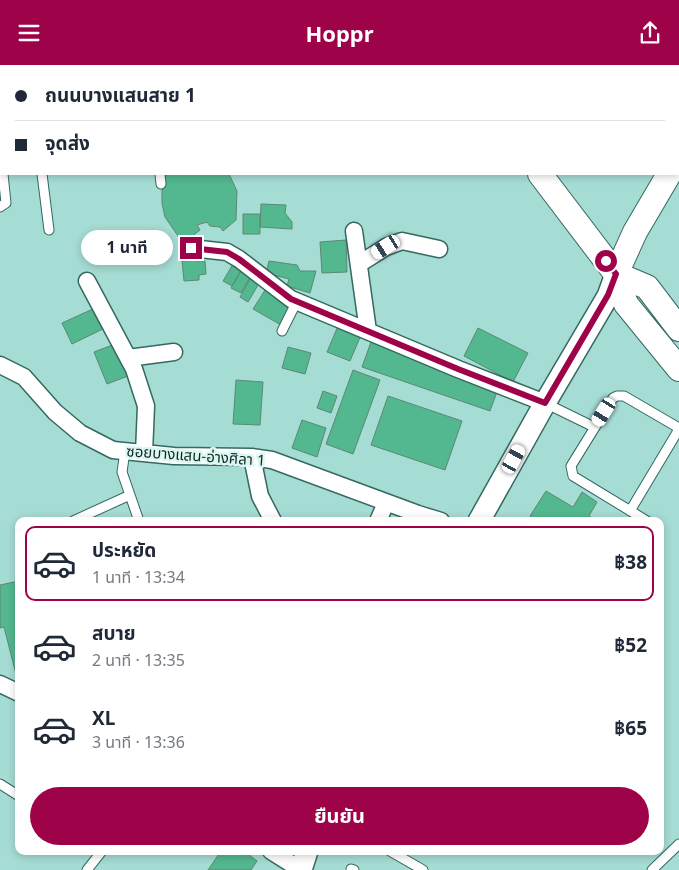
<!DOCTYPE html>
<html lang="th">
<head>
<meta charset="utf-8">
<style>
  body { margin:0; font-family:"Noto Sans","Noto Sans Thai",sans-serif; background:#f2f2f3; color:#1f2937; height:100vh; display:flex; flex-direction:column; font-size:19px; white-space:nowrap }
  * { box-sizing:border-box; margin:0 }
  p { font-size:16px; color:#747a83 }
  .icon { flex:none; width:28px; height:28px; fill:none; stroke:currentColor; stroke-width:2; stroke-linecap:round; stroke-linejoin:round }
  .map { position:relative; flex:1; overflow:hidden }
  .panel { position:absolute; left:15px; top:452px; width:649px; height:338px; display:flex; flex-direction:column; background:#fff; border-radius:10px; box-shadow:0 2px 8px #0003 }
  .panel>* { flex:none }
  .hud { position:absolute; left:0px; top:0px; width:680px; height:110px; box-shadow:0 2px 8px #0003; display:grid; align-content:center; height:110px; padding:0 15px; background:#fff }
  .end { position:absolute; width:22px; height:22px; margin:-11px; border:6px solid #9e034a; background:#fff; box-shadow:0 0 0 2px #fff }
  .from { border-radius:50% }
  .bubble { position:absolute; height:35px; border-radius:18px; background:#fff; box-shadow:0 2px 8px #0003; font-size:16px; font-weight:700; line-height:35px; text-align:center }
  .car { position:absolute; width:15px; height:30px; margin:-15px -8px; border-radius:6px; box-shadow:0 0 4px 1px #0007; background:linear-gradient(#fff 24%,#345 0 40%,#fff 0 76%,#345 0 86%,#fff 0) }
  .hud b { display:flex; align-items:center; gap:18px; height:48px; font-size:19px }
  .hud b+b { border-top:1px solid #e0e1e3 }
  .hud i { width:12px; height:12px; background:#1f2937 }
  ul { padding:9px 0 0; list-style:none }
  li { display:flex; align-items:center; gap:15px; height:75px; margin:0 10px 8px; padding:0 5px; border:2px solid transparent; border-radius:10px }
  li div { flex:1 }
  li b { display:block; font-size:19px }
  li em { font-style:normal; font-weight:700 }
  li.current { border-color:#9e034a }
  li>.icon { width:45px; height:45px; stroke-width:1.5 }
  .action { display:flex; gap:10px; margin-top:auto; padding:10px 15px }
  .action a { flex:1; height:58px; border-radius:30px; background:#9e034a; color:#fff; font-size:20px; font-weight:700; line-height:58px; text-align:center }
  header { display:flex; justify-content:space-between; align-items:center; height:65px; padding:0 15px; background:#9e034a; color:#fff; font-size:22px; font-weight:700 }
  .map>svg:first-child { display:block }
</style>
</head>
<body>
<header><svg class="icon" aria-label="menu" viewBox="0 0 24 24"><path d="M4 6h16M4 12h16M4 18h16"/></svg>Hoppr<svg class="icon" aria-label="share" viewBox="0 0 24 24"><path d="M12 15V3M7 8l5-5 5 5M5 13v7h14v-7"/></svg></header>
<div class="map">
<svg width="679" height="805" viewBox="0 0 679 805">
  <rect width="100%" height="100%" fill="#a5dcd4"/>
  <path fill="#53b78f" stroke="#5c8874" d="M166,109H229L237,126L236,155L223,166L220,162L210,161L207,157L197,160L200,165L191,172L178,171L165,152L162,138V121Z
    M261,139L286,140L285,148L292,157V164L260,162Z
    M243,149H260V169H243Z
    M346,175L347,207L322,208L320,177Z
    M236,194L245,199L232,221L223,216Z
    M197,195V196H205L206,209L199,210V215L184,216L182,196Z
    M269,196L297,200L300,206H316L310,228L287,221L289,214L266,208Z
    M244,201L253,207L241,228L231,223Z
    M252,210L261,215L248,237L240,232Z
    M267,222L294,238L281,260L253,244Z
    M95,243L105,263L72,279L62,258Z
    M338,261L361,270L350,296L327,287Z
    M478,263L528,288L513,317L464,291Z
    M371,277L499,321L490,346L362,302Z
    M115,279L128,311L107,319L94,287Z
    M288,282L311,288L305,309L282,303Z
    M353,305L380,315L353,389L326,379Z
    M236,315L263,317L260,360L233,359Z
    M323,326L337,331L331,348L317,343Z
    M388,331L462,356L445,405L371,380Z
    M302,355L326,363L317,392L292,383Z
    M546,426L573,442L582,427L597,437L589,451L597,456H538L530,451Z
    M19,516V616L18,617L4,562L0,563V520Z
    M221,786H244L257,796L251,805H208Z"/>
  <g fill="none" stroke-linecap="round" stroke-linejoin="round">
    <g stroke="#346962" stroke-width="11">
      <path id="service" d="M0,84L1,94
        M42,109L49,165
        M160,109L161,119
        M0,142L6,138L3,109
        M282,266L297,236
        M545,338L594,362
        M125,386L122,407L139,456
        M630,446L679,364
        M73,456L130,430
        M647,456L573,411L571,401L613,333L617,331H624L679,363
        M0,719L19,731
        M390,786L423,805
        M351,804L354,805
        M87,805L102,786
        M652,805L679,779"/>
    </g>
    <g stroke="#346962" stroke-width="19">
      <path id="minor" d="M168,1L170,0
        M362,1L363,0
        M0,59H1
        M354,166L368,266
        M191,183L227,187L239,194L291,234L458,304L545,338
        M359,199L386,182L402,176L439,184
        M87,216L134,304L146,341L144,388
        M128,293L174,287
        M0,300L24,312L55,347L80,368L113,385L174,391L252,392L272,395L418,449L441,456
        M252,392L260,431L273,456
        M378,456L386,438
        M0,619L19,628
        M271,786L301,805"/>
    </g>
    <g stroke="#346962" stroke-width="24">
      <path id="tertiary" d="M479,456L545,338L608,231L616,209
        M301,805L307,786"/>
    </g>
    <g stroke="#346962" stroke-width="26">
      <path id="secondary" d="M456,0L457,1
        M540,109L616,209L626,239L679,304
        M616,209L635,167L669,109
        M616,209L647,222L679,264"/>
    </g>
    <use href="#service" stroke="#fff" stroke-width="9"/>
    <use href="#minor" stroke="#fff" stroke-width="16"/>
    <use href="#tertiary" stroke="#fff" stroke-width="21"/>
    <use href="#secondary" stroke="#fff" stroke-width="24"/>
  </g>
  <g fill="none" stroke-linecap="round" stroke-linejoin="round">
    <path stroke="#9e034a" stroke-width="6" d="M191,183L227,187L239,194L291,234L458,304L545,338L608,230L616,209L606,196"/>
  </g>
  <g text-anchor="middle" dominant-baseline="central" stroke-width="5" stroke-linejoin="round" paint-order="stroke">
    <g font-size="15" fill="#112724" stroke="#dcf7f2">
      <text transform="translate(196 390) rotate(4)">ซอยบางแสน-อ่างศิลา 1</text>
    </g>
  </g>
</svg>
<i class="end from" style="left:606px;top:196px"></i>
<i class="end" style="left:191px;top:183px"></i>
<div class="bubble" style="left:81px;top:165px;width:92px">1 นาที</div>
<i class="car" style="left:386px;top:182px;rotate:237deg"></i>
<i class="car" style="left:604px;top:347px;rotate:212deg"></i>
<i class="car" style="left:514px;top:394px;rotate:29deg"></i>
<div class="hud">
<b><i class="from"></i>ถนนบางแสนสาย 1</b>
<b><i></i>จุดส่ง</b>
</div>
<section class="panel">
<ul>
<li class="current"><svg class="icon" aria-label="car" viewBox="0 0 24 24"><path d="M5 17H2v-5l4-1 3-4h7l3 4 3 1v5h-3M9 17h6M6 11h13"/><circle cx="7" cy="17" r="2"/><circle cx="17" cy="17" r="2"/></svg><div><b>ประหยัด</b><p>1 นาที · 13:34</p></div><em>฿38</em></li>
<li><svg class="icon" aria-label="car" viewBox="0 0 24 24"><path d="M5 17H2v-5l4-1 3-4h7l3 4 3 1v5h-3M9 17h6M6 11h13"/><circle cx="7" cy="17" r="2"/><circle cx="17" cy="17" r="2"/></svg><div><b>สบาย</b><p>2 นาที · 13:35</p></div><em>฿52</em></li>
<li><svg class="icon" aria-label="car" viewBox="0 0 24 24"><path d="M5 17H2v-5l4-1 3-4h7l3 4 3 1v5h-3M9 17h6M6 11h13"/><circle cx="7" cy="17" r="2"/><circle cx="17" cy="17" r="2"/></svg><div><b>XL</b><p>3 นาที · 13:36</p></div><em>฿65</em></li>
</ul>
<div class="action"><a>ยืนยัน</a></div>
</section>
</div>
</body>
</html>
